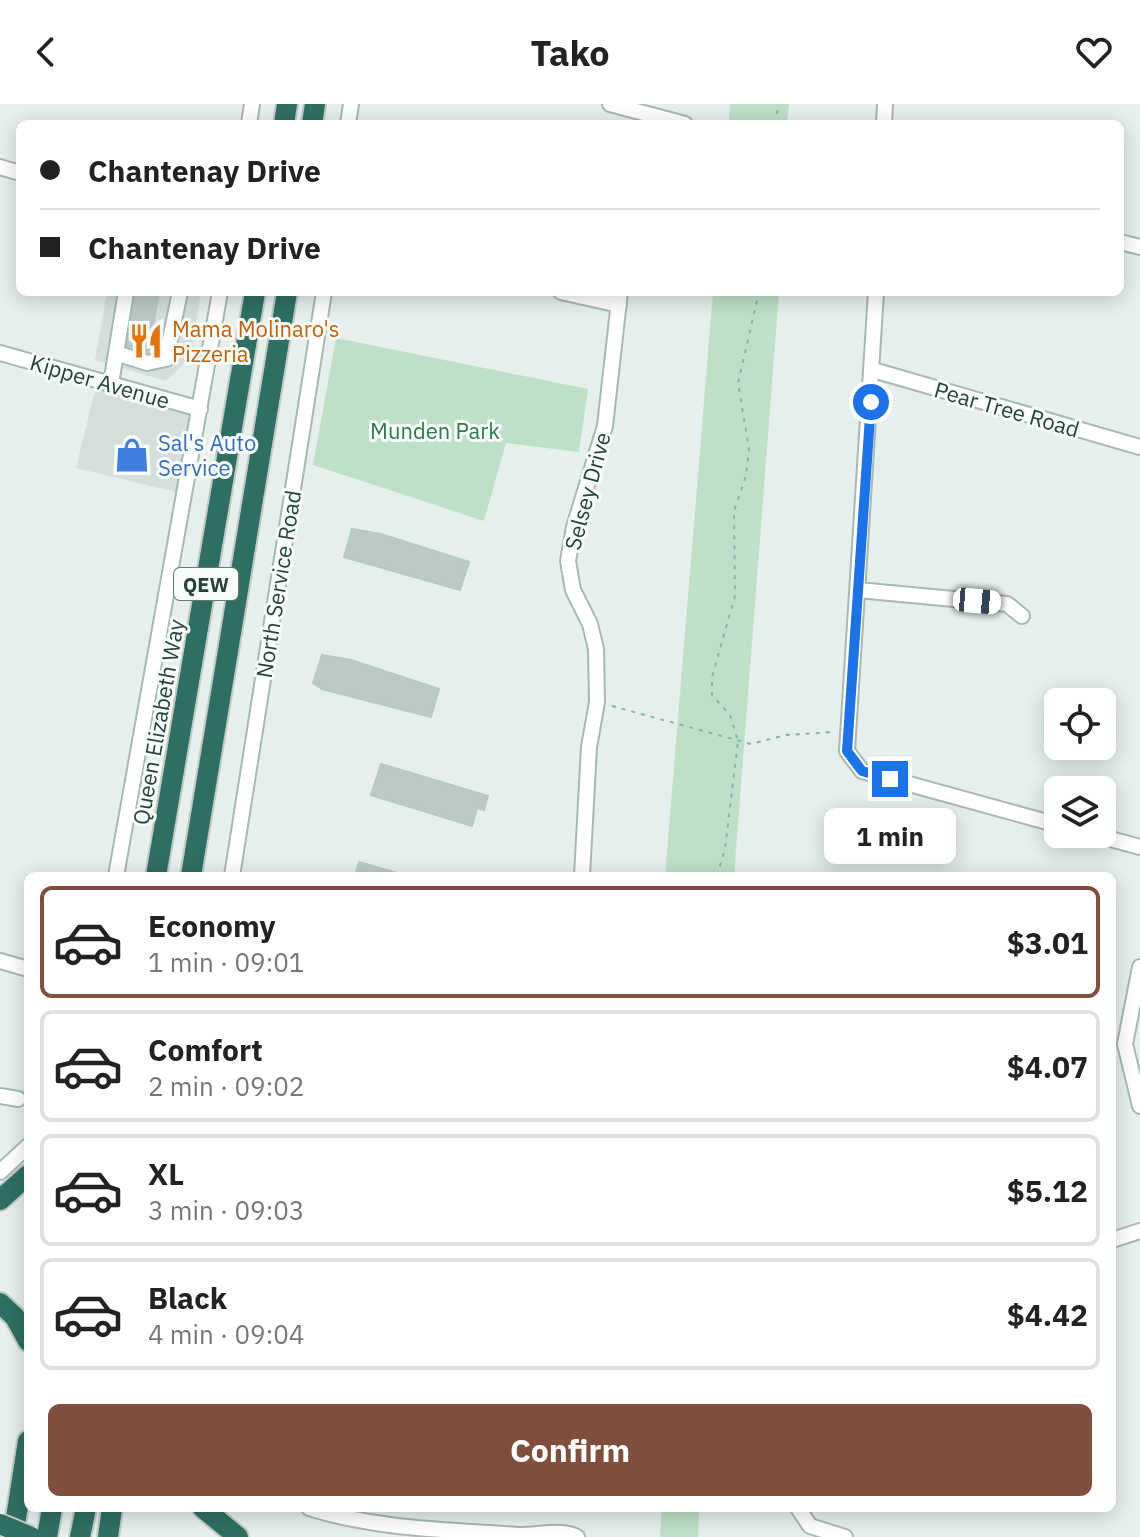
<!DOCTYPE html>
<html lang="en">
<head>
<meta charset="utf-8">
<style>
  body { margin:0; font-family:"IBM Plex Sans",sans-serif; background:#f6f6f6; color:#222; height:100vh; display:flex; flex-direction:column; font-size:30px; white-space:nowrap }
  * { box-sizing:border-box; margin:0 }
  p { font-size:26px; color:#767676 }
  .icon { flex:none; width:44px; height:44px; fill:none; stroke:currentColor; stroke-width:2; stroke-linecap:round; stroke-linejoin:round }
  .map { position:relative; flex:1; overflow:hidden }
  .panel { position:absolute; left:24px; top:768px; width:1092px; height:640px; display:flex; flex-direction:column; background:#fff; border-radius:12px; box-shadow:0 4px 20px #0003 }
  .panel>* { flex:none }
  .guide { position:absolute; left:16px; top:16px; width:1108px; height:176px; border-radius:12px; box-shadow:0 4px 20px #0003; display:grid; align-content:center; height:176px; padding:0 24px; background:#fff }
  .buttons { position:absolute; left:1044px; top:584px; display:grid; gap:16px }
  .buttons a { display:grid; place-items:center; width:72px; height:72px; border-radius:12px; background:#fff; box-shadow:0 4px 20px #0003; font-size:40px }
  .end { position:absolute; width:36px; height:36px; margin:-18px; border:10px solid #1a73e8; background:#fff; box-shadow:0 0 0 4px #fff }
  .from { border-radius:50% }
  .bubble { position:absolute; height:56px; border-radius:12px; background:#fff; box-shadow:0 4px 20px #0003; font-size:26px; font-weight:700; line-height:56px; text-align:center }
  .car { position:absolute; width:24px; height:48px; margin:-24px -12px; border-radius:10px; box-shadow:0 0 6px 2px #0007; background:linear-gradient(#fff 24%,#345 0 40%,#fff 0 76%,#345 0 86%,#fff 0) }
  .guide b { display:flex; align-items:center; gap:28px; height:76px; font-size:30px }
  .guide b+b { border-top:2px solid #e0e0e0 }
  .guide i { width:20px; height:20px; background:#222 }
  ul { padding:14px 0 0; list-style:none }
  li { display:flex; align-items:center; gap:24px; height:112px; margin:0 16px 12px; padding:0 8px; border:4px solid #e0e0e0; border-radius:12px }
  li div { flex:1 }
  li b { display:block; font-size:30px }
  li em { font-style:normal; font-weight:700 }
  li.selected { border-color:#804e3d }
  li>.icon { width:72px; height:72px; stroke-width:1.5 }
  .cta { display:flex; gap:16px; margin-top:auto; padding:16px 24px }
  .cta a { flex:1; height:92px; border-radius:12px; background:#804e3d; color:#fff; font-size:32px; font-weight:700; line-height:92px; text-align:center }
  header { display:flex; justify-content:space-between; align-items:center; height:104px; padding:0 24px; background:#fff; font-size:36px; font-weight:700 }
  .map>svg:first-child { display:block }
</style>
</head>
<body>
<header><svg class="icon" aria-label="back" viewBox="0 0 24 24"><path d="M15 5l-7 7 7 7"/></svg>Tako<svg class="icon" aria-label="heart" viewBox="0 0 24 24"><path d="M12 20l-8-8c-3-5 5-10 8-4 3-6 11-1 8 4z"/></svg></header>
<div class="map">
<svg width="1140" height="1433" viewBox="0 0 1140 1433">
  <rect width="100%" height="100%" fill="#e6efeb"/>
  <path fill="#d4dfda" d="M107,188H201L191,253L166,277L95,256Z
    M96,282L196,306L176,388L76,364Z"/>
  <path fill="#bfe0c8" d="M730,0H789L787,20H729Z
    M713,188H779L734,772H665Z
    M336,234L588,285L579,348L506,339L484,417L313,361Z
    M662,1404H699L698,1433H660Z"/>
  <path fill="#bbcac4" stroke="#b8c9c2" stroke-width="2" d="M136,188H159L148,249L127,242Z
    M123,339L140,343L135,366L119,364Z
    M352,425L381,430L469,458L460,486L344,453Z
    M322,551L351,556L439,585L431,613L322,585L313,579Z
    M381,660L488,692L484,706L477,704L472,722L371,691Z
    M359,758L397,769L396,772H355Z"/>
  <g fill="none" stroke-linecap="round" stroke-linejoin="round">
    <g stroke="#a8b8b2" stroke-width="18">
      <path id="minor" d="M610,0L685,20
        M249,20L252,0
        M348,20L351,0
        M884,20L885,0
        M0,63L20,69
        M1120,138L1140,143
        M561,188L619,201
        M876,188L847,647L862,667L1058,721
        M0,249L200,305
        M116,249L126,188
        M873,266L1140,343
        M111,280L116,249L147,259L166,255L180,188
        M858,486L1007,500L1022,512
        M1092,730L1140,743
        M116,772L220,188
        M232,772L324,188
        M582,772L589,643L597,598L596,545L590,520L573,486L568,457L574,423L605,322L620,188
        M0,857L28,865
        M1140,863L1125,940L1140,1002
        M0,992L18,995
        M0,1068L28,1042
        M1112,1136L1140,1127
        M309,1404C375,1425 449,1426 517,1431C535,1432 561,1424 577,1433
        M798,1404L810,1422L845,1433"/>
    </g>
    <g stroke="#c2cac8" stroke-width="24">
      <path id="highway" d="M284,20L287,0
        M312,20L315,0
        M156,772L255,188
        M191,772L287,188
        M0,1096L28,1071
        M0,1199L15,1213L28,1237
        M203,1404L238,1433
        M13,1433L28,1337
        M47,1433L52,1404
        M80,1433L86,1404
        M108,1433L112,1404"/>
    </g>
    <path stroke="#86b3a5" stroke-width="2" stroke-dasharray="4 6" stroke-linecap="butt" d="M776,20L778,0
      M612,602L751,640L786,631L835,628
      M717,772L725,745L738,637L730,611L712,591V573L735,492L734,407L746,372L749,345L738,279L759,188"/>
    <use href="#minor" stroke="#fff" stroke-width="14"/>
    <use href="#highway" stroke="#2f6f62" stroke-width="20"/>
    <g stroke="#c2cac8" stroke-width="24" stroke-linecap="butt">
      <path id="highway-bridge" d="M0,1420L31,1433"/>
    </g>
    <use href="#highway-bridge" stroke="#2f6f62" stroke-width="20"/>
  </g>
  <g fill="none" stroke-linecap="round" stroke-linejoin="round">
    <path stroke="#1a73e8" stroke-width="10" d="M871,298L847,647L862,667L890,675"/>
  </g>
  <defs>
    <g id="restaurant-bare" transform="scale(2.76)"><path d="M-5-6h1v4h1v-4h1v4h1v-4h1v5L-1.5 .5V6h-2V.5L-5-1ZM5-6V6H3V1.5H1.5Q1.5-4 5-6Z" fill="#e8710a" stroke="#f7fbf9" stroke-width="2.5" paint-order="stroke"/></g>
    <g id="shop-bare" transform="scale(2.76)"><path d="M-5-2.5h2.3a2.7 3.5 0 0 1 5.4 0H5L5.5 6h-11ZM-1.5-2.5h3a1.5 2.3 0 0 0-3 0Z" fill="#3f7fe0" stroke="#f7fbf9" stroke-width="2.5" paint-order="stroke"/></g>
  </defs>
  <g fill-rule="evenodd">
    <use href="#restaurant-bare" x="146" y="237"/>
    <use href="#shop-bare" x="132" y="351"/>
  </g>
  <g text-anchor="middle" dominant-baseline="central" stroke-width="6" stroke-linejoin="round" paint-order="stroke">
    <rect fill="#f7fbf9" stroke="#637a73" stroke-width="2" x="174" y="464" width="64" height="32" rx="6"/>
    <g font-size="20" font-weight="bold" fill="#24423a">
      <text x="206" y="480">QEW</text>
    </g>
    <g font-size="22" fill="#c56008" stroke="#f7fbf9" text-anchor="start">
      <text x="172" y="224">Mama Molinaro's<tspan x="172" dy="25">Pizzeria</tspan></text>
    </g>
    <g font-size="22" fill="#24423a" stroke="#f7fbf9">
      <text transform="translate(100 277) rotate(16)">Kipper Avenue</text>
      <text transform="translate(1007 305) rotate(16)">Pear Tree Road</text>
      <text transform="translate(587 387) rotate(-75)">Selsey Drive</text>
      <text transform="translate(278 480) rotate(-81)">North Service Road</text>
      <text transform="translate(158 618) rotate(-80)">Queen Elizabeth Way</text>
    </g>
    <g font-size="22" fill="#2d7a4b" stroke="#f7fbf9">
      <text x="435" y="326">Munden Park</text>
    </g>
    <g font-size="22" fill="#366cbe" stroke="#f7fbf9" text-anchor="start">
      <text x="158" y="338">Sal's Auto<tspan x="158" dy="25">Service</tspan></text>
    </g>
  </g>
</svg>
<div class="buttons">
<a><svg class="icon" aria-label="locate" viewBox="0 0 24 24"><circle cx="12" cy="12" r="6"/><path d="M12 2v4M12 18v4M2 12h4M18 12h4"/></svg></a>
<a><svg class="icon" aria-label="layers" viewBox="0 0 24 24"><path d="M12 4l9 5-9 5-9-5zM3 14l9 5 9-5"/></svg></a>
</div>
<i class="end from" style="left:871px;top:298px"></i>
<i class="end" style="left:890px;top:675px"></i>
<div class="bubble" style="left:824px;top:704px;width:132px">1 min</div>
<i class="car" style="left:977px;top:497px;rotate:95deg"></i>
<div class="guide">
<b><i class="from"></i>Chantenay Drive</b>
<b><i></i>Chantenay Drive</b>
</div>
<section class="panel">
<ul>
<li class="selected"><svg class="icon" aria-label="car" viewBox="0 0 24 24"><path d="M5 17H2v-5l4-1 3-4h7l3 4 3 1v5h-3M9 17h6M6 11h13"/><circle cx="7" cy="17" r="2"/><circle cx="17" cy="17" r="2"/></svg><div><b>Economy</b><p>1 min · 09:01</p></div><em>$3.01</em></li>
<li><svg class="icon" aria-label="car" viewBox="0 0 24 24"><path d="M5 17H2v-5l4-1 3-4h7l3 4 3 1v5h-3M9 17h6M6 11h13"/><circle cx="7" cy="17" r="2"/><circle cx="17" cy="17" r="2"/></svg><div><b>Comfort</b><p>2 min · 09:02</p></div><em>$4.07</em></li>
<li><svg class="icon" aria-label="car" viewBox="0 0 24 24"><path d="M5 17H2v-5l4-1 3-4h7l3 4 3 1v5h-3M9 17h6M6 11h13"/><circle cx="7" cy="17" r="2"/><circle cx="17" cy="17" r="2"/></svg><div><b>XL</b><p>3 min · 09:03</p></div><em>$5.12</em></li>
<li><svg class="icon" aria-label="car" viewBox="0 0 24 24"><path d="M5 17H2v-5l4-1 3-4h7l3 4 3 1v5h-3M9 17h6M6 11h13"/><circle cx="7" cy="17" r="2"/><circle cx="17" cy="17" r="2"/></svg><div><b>Black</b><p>4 min · 09:04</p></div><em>$4.42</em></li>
</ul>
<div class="cta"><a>Confirm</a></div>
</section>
</div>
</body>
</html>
